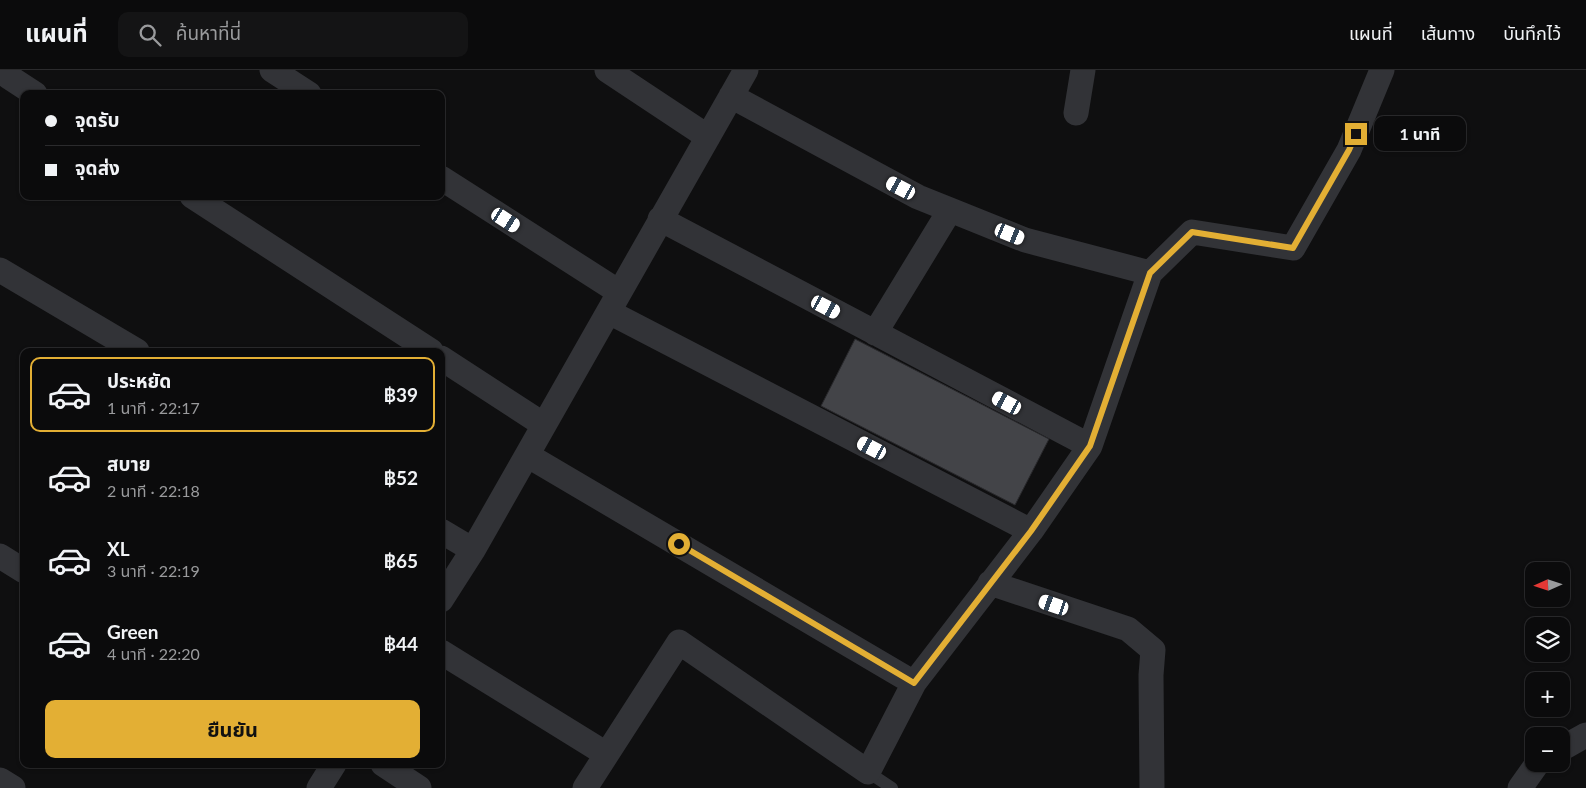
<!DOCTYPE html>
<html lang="th">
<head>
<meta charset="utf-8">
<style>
  body { margin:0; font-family:Lato,"Noto Sans Thai",sans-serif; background:#141415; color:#f1f3f6; height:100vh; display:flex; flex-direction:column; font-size:19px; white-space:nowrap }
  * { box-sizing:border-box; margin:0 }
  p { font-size:16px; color:#9a9b9d }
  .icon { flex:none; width:28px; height:28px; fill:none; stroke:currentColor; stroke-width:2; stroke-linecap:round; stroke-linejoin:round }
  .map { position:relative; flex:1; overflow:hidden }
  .side { position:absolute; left:20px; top:278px; width:425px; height:420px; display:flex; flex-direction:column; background:#0b0b0c; border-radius:10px; box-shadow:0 1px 4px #0004,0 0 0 1px #2b2b2d }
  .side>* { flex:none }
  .top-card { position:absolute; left:20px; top:20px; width:425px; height:110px; border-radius:10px; box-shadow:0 1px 4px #0004,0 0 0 1px #2b2b2d; display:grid; align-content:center; height:110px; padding:0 25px; background:#0b0b0c }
  .needle { width:32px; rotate:267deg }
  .fabs { position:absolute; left:1525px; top:492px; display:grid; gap:10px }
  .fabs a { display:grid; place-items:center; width:45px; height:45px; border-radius:10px; background:#0b0b0c; box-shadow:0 1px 4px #0004,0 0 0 1px #2b2b2d; font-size:25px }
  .end { position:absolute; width:22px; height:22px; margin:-11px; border:6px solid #e3af34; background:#111; box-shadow:0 0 0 2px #111 }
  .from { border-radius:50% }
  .bubble { position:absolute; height:35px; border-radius:10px; background:#0b0b0c; box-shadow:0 1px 4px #0004,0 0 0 1px #2b2b2d; font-size:16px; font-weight:700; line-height:35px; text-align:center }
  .car { position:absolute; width:15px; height:30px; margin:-15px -8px; border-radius:6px; box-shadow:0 0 4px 1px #0007; background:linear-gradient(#fff 24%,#345 0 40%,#fff 0 76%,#345 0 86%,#fff 0) }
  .top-card b { display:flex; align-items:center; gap:18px; height:48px; font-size:19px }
  .top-card b+b { border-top:1px solid #2b2b2d }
  .top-card i { width:12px; height:12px; background:#f1f3f6 }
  ul { padding:9px 0 0; list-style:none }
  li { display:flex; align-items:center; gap:15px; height:75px; margin:0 10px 8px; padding:0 15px; border:2px solid transparent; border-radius:10px }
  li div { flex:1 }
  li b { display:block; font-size:19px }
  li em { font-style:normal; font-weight:700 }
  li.selected { border-color:#e3af34 }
  li>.icon { width:45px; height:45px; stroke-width:1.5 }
  .button { display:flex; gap:10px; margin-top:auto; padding:10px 25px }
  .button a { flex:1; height:58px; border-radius:10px; background:#e3af34; color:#111; font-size:20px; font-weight:700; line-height:58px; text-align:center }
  header { display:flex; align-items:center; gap:30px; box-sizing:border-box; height:70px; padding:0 25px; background:#0b0b0c; border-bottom:1px solid #2b2b2d }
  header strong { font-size:24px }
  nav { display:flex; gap:28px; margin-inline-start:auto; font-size:18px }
  .search { width:350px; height:45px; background:#141415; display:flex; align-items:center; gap:12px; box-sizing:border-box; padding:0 18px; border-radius:10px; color:#9a9b9d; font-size:19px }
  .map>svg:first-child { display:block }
</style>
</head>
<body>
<header>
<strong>แผนที่</strong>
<div class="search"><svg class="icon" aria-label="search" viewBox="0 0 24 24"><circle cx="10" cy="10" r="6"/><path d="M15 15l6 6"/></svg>ค้นหาที่นี่</div>
<nav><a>แผนที่</a><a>เส้นทาง</a><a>บันทึกไว้</a></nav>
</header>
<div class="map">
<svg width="1586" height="718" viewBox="0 0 1586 718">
  <rect width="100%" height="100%" fill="#0f0f10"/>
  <path fill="#434448" stroke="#29292c" d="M855,269L1049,369L1015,435L821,336Z"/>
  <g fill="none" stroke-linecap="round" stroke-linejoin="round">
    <path stroke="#323337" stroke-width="12" d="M868,702L892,718"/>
    <path stroke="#323337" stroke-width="25" d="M272,0L309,24
      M607,0L708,67
      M9,7L35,24
      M1076,43L1083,0
      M441,108L619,222
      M192,126L431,281
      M660,149L1090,376
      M0,200L137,281
      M1150,203L1192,162L1293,178L1349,80L1382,0
      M609,242L1031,461
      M875,263L950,140
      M441,288L544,355
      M527,385L914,613
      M441,461L473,480
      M0,486L24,501
      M990,513L1128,559L1153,580L1151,605L1152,718
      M441,530L473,480L746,0
      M441,582L606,684
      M1561,679L1586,665
      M383,694L419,718
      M0,710L13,718
      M319,718L334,694
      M585,718L679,572L868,702L914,613L1031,461L1090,376L1150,203L1025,170L918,127L731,26
      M1520,718L1537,694"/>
  </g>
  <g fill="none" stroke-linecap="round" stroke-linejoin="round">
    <path stroke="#e3af34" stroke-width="6" d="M679,474L914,613L1031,461L1090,376L1150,203L1192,162L1293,178L1349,80L1356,64"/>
  </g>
</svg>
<div class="fabs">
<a><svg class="needle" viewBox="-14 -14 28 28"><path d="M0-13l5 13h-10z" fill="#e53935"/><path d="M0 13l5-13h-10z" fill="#9a9b9d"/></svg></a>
<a><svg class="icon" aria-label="layers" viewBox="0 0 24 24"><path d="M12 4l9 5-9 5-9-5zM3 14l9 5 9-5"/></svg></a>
<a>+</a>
<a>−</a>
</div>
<i class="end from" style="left:679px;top:474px"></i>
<i class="end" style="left:1356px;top:64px"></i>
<div class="bubble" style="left:1374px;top:46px;width:92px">1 นาที</div>
<i class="car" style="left:901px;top:118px;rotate:298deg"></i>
<i class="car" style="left:506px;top:150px;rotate:123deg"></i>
<i class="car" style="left:1010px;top:164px;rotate:112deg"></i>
<i class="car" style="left:826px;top:237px;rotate:118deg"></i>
<i class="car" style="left:1007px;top:333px;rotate:298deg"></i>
<i class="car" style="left:872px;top:378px;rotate:298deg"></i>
<i class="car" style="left:1054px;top:535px;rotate:289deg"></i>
<div class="top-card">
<b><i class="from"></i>จุดรับ</b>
<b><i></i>จุดส่ง</b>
</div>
<section class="side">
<ul>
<li class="selected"><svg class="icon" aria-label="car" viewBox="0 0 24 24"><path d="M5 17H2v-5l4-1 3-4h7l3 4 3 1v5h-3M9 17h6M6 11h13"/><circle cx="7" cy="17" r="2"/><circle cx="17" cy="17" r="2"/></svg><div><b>ประหยัด</b><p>1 นาที · 22:17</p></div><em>฿39</em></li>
<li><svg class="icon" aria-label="car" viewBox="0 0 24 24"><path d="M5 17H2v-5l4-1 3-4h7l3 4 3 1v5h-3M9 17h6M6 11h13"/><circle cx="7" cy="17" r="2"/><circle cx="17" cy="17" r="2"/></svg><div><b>สบาย</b><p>2 นาที · 22:18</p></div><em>฿52</em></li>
<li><svg class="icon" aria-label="car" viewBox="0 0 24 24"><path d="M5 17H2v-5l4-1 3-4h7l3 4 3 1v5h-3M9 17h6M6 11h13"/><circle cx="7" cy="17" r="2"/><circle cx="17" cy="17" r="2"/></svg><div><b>XL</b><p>3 นาที · 22:19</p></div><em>฿65</em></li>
<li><svg class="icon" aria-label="car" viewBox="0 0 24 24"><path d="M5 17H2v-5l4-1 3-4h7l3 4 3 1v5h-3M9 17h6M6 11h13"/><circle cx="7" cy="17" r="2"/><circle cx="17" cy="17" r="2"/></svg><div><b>Green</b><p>4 นาที · 22:20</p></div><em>฿44</em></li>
</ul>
<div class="button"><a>ยืนยัน</a></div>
</section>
</div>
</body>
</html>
